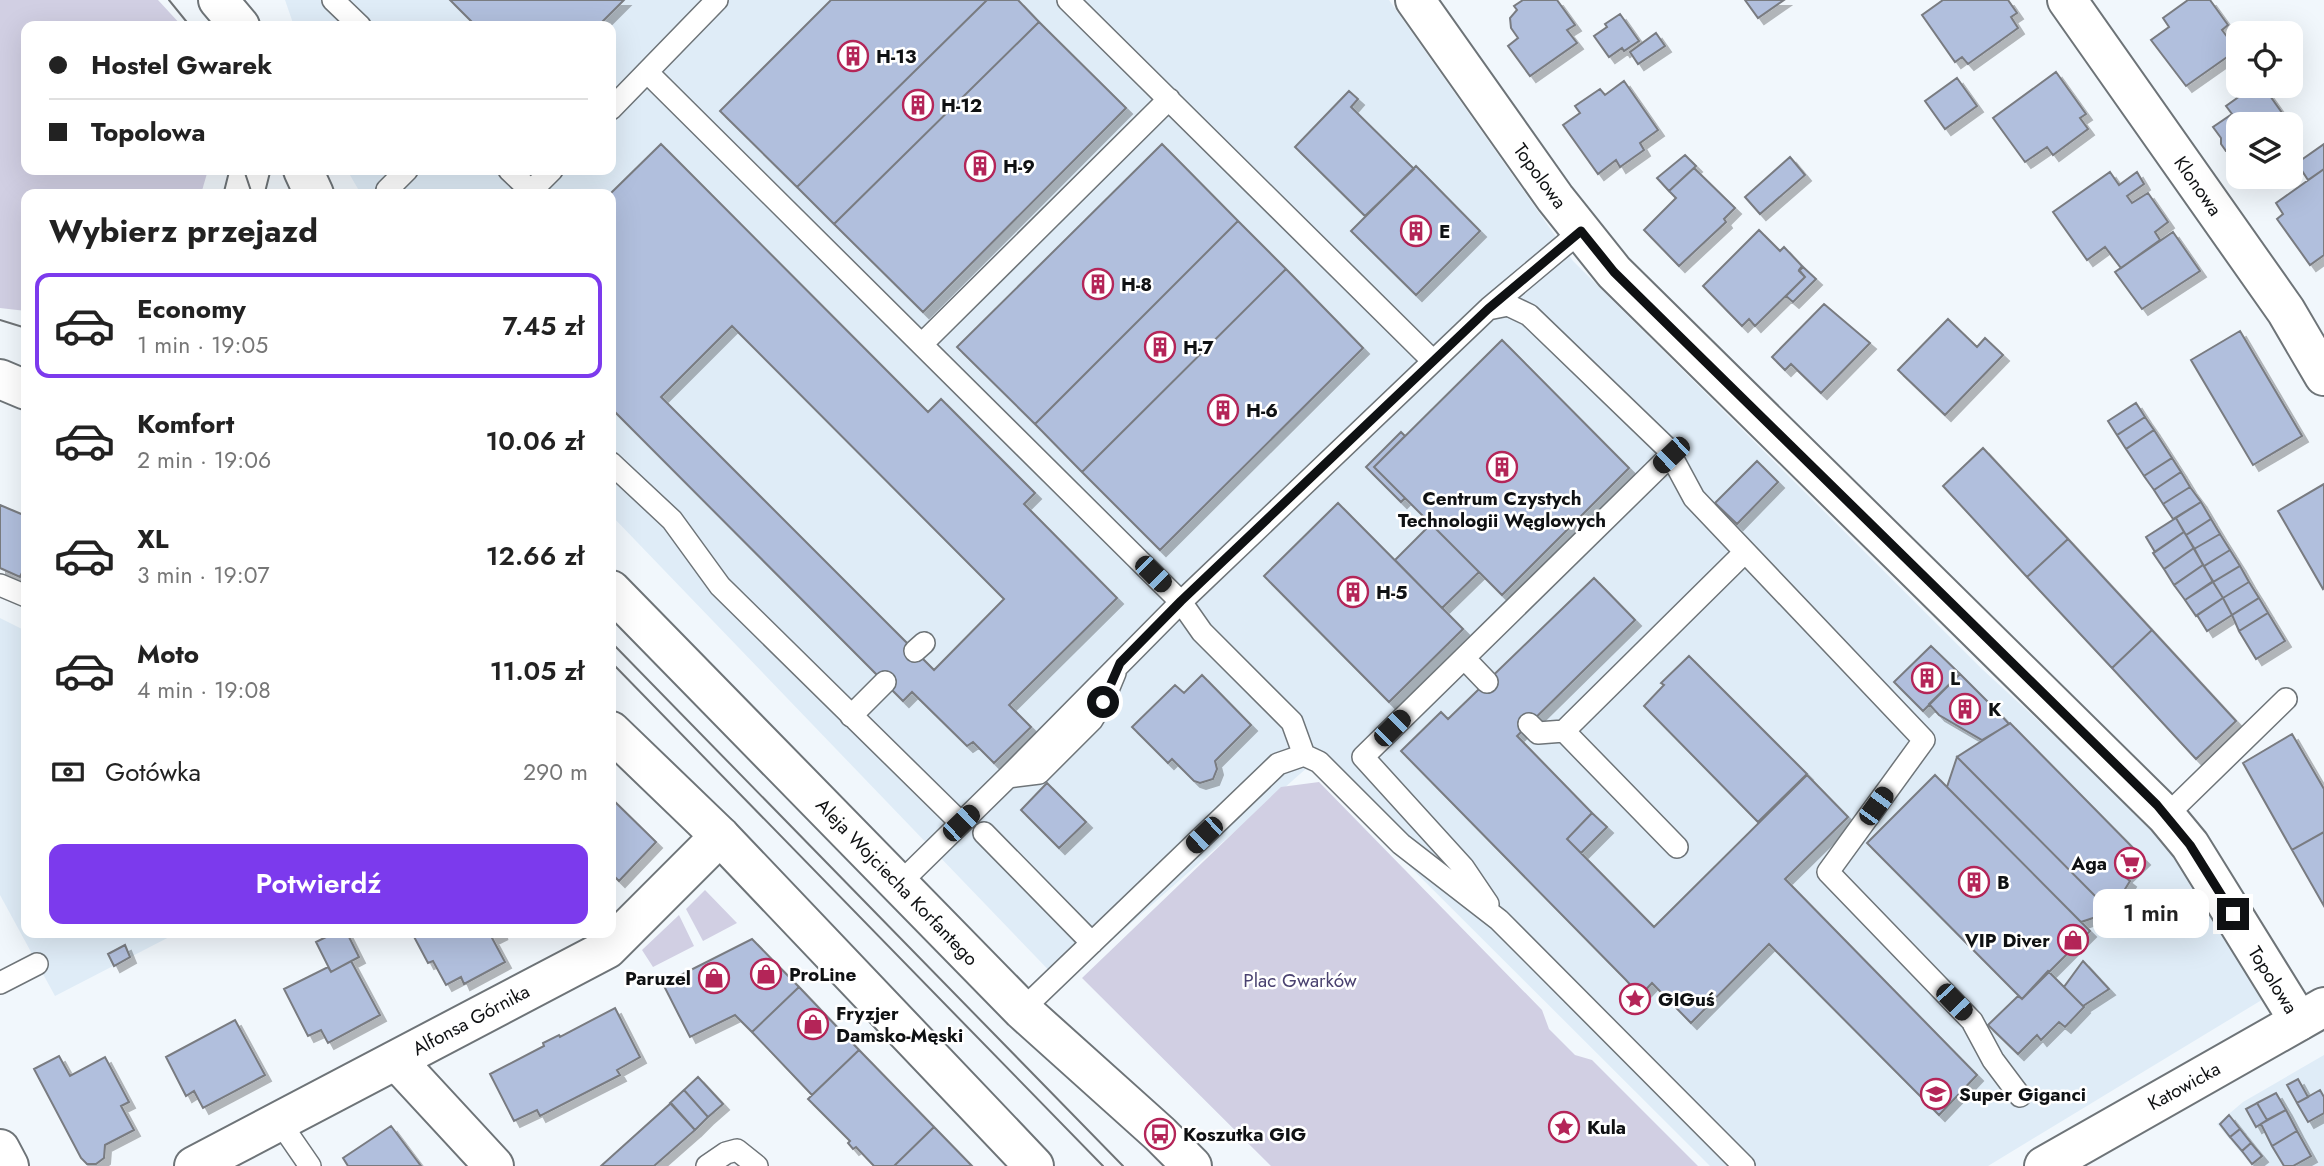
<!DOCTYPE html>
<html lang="pl">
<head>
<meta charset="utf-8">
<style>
  body { margin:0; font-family:Jost,sans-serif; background:#f2f2f2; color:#222; height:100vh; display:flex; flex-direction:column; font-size:26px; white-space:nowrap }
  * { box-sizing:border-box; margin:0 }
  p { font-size:23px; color:#767676 }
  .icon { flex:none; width:38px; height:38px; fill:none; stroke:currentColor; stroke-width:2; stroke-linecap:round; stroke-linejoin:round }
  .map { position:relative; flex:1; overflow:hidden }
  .panel { position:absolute; left:21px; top:189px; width:595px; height:749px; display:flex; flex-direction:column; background:#fff; border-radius:14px; box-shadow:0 7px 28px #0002 }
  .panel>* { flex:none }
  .banner { position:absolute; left:21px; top:21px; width:595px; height:154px; border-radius:14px; box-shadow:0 7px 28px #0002; display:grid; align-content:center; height:154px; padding:0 28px; background:#fff }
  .fabs { position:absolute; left:2226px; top:21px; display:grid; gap:14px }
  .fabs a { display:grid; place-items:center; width:77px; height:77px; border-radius:14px; background:#fff; box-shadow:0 7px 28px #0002; font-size:35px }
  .end { position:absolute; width:32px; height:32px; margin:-16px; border:9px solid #0f1113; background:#fff; box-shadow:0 0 0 4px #fff }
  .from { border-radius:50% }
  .bubble { position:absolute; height:49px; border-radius:14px; background:#fff; box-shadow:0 7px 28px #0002; font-size:23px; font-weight:600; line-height:49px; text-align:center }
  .car { position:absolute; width:21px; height:42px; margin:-21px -10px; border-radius:9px; box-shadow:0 0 5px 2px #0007; background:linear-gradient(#222 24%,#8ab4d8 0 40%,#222 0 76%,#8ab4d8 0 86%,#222 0) }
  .banner b { display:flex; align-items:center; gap:24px; height:66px; font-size:26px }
  .banner b+b { border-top:2px solid #e0e0e0 }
  .banner i { width:18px; height:18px; background:#222 }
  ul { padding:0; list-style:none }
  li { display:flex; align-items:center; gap:21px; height:105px; margin:0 14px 10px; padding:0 14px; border:4px solid transparent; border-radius:14px }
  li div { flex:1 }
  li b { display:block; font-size:26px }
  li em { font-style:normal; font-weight:600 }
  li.current { border-color:#7c3aed }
  li>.icon { width:63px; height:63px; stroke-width:1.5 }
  h2 { padding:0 28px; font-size:32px; line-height:84px }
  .pay { display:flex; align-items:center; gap:18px; height:77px; padding:0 28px; font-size:26px }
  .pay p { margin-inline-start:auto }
  .action { display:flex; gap:14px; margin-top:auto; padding:14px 28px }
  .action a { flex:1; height:80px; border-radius:14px; background:#7c3aed; color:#fff; font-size:28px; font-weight:600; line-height:80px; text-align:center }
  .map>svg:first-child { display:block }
</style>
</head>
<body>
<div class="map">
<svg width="2324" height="1166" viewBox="0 0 2324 1166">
  <defs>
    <filter id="shadow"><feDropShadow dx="6" dy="6" stdDeviation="0" flood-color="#0004"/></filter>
  </defs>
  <rect width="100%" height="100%" fill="#f1f7fc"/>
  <path fill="#dfecf7" d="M285,0H1389L1573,261L1982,669L2158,831L2265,998L1988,1166H1710L1309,766L1062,984L611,515V194H361L347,170H611V26H294Z
    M0,618L26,631V933H177L55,996L0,895Z
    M2324,1055V1166H2252L2217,1124L2243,1102Z"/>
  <path fill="#d1cfe3" d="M0,0H158L182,26H26V170H208L201,194H26V311L0,308Z
    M1319,782L1542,1010L1549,1029L1575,1055L1592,1060L1698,1166H1271L1082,978L1281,787Z
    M705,890L737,923L703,941L686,909Z
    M679,915L694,946L653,967L642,950Z"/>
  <path fill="#b1bfdd" stroke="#797b81" stroke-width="2" fill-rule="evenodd" filter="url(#shadow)" d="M450,0H624L598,26H476Z
    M831,0H987L797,187L720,111Z
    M987,0H1018L1039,22L834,224L797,187Z
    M1523,0H1557L1575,25L1567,30L1577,43L1530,76L1508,46L1518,38L1511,28L1510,18L1517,10L1514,6Z
    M1745,0H1784L1758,18Z
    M1943,0H2008L2017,13L2011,17L2018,28L1968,64L1962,57L1955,62L1922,15Z
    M2188,0H2210L2228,25L2222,30L2237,50L2186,86L2151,40L2169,27L2163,18Z
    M1620,14L1639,41L1624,51L1622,48L1609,57L1594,36L1607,27L1605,24Z
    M1039,22L1126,108L923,312L834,224Z
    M1656,33L1665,46L1638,64L1630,52Z
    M2056,72L2086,114L2080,118L2088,129L2053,155L2047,147L2025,162L1993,118Z
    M1957,78L1977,106L1945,129L1925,101Z
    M1624,81L1658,130L1640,143L1644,150L1620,167L1616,160L1598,174L1563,125L1580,113L1575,106L1600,89L1605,95Z
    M2254,86H2263L2290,124H2238V163L2231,152L2226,151L2221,144V138L2213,127L2232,114L2226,106Z
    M1349,91L1358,99L1351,107L1414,169L1365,216L1295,147Z
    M661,144L928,412L941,399L1035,493L1024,504L1117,598L1009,705L1031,727L994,763L973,742L967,746L912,692L903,701L611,408L610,194ZM732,326L1004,599L934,670L661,397Z
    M1162,144L1238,221L1035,424L957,347Z
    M2324,144V169L2308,180L2297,163Z
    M1685,155L1696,166L1669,191L1657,178Z
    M1790,157L1805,175L1760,214L1745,197Z
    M1416,166L1480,231L1416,295L1351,231Z
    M1694,168L1735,208L1724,219L1726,222L1679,266L1644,230L1676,198L1669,191Z
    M2324,169V255L2310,265L2277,219L2283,214L2276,203Z
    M2110,172L2119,185L2137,172L2144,184L2127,196L2132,203L2148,193L2168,222L2155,232L2160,240L2121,268L2105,247L2087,260L2053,212Z
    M1238,221L1286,269L1082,472L1035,424Z
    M1759,230L1780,251L1784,247L1802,266L1799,270L1805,277L1755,326L1749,319L1742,326L1703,286Z
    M2173,232L2200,271L2142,309L2115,272Z
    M1803,267L1816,279L1793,302L1786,296L1805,277L1799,271Z
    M1286,269L1363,348L1160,550L1082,472Z
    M1824,304L1870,343L1821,393L1791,364L1785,370L1772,357Z
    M1948,319L1977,347L1985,338L2003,355L1945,415L1898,370Z
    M2240,331L2302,436L2253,465L2191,360Z
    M1502,340L1629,468L1502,595L1374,467Z
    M2136,403L2145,417L2117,435L2108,421Z
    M2145,417L2154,430L2126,449L2117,435Z
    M2154,430L2172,458L2144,476L2126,449Z
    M1401,432L1405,436L1374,467L1405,498L1401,502L1366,467Z
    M1983,448L2068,539L2027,577L1943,486Z
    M2172,458L2181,472L2154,490L2144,476Z
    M1757,461L1778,482L1737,524L1715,503Z
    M2181,472L2190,487L2163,504L2154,490Z
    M2324,484V588L2323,589L2278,511Z
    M2190,487L2201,502L2173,519L2163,504Z
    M2201,502L2211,519L2186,535L2176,518Z
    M1338,503L1463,629L1389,702L1264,576Z
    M0,505L26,516V564L20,577L0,568Z
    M2176,518L2184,532L2155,552L2146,537Z
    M2211,519L2220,534L2194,549L2186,535Z
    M1431,524L1479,572L1442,608L1395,560Z
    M2184,532L2194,548L2164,569L2153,553Z
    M2220,534L2230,550L2204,566L2194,549Z
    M2068,539L2152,630L2112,668L2027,577Z
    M2194,548L2203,565L2174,585L2164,569Z
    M2230,550L2240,566L2213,582L2204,566Z
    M2203,565L2213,581L2185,600L2174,585Z
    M2240,566L2249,582L2223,598L2213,582Z
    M1594,578L1635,620L1517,736L1592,813L1567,839L1654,927L1807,775L1848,817L1785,879L1977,1075L1939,1115L1769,944L1691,1023L1652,983L1638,998L1634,994L1636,991L1626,980L1401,751L1441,712L1448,719Z
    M2213,582L2223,598L2196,616L2185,600Z
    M2249,582L2259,598L2232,615L2223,598Z
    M2223,598L2232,615L2207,631L2197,615Z
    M2259,598L2268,613L2239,631L2232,615Z
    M2268,613L2285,641L2256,659L2239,631Z
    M2152,630L2236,721L2196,759L2112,668Z
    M1931,646L1960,674L1923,711L1894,682Z
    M1689,656L1807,774L1758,822L1644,706L1664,685L1661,683Z
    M1960,674L2000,714L2009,724L1982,740L1939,715L1929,704Z
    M1202,675L1251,725L1215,761L1217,769L1213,779L1200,783L1194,781L1172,759L1168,763L1132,727L1175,685L1184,693Z
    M2010,723L2144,859L2125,877L2130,881L2111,912L1957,757Z
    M2292,734L2324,789V832L2292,850L2243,763Z
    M1957,757L2111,912L2081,922L1947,787Z
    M1935,775L2090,931L2022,999L1867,843Z
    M1047,783L1086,822L1059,848L1021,810Z
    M611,798L656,842L619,881L611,873Z
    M1592,813L1607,827L1581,853L1567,839Z
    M2324,832V906L2292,850Z
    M334,933H347L359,957L331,972L316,942Z
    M412,933H502L492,938L505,962L464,984L461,977L446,985L433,961L428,963Z
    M752,939L799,987L752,1032L735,1015L690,1037L663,984Z
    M125,945L130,957L114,966L108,954Z
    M351,961L380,1015L328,1043L321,1030L308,1036L284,989L328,967L331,972Z
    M2083,961L2109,989L2083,1006L2064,987Z
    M2048,971L2084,1007L2065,1027L2059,1022L2041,1040L2037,1035L2018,1054L1988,1025L2018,996L2022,999Z
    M799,987L859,1050L812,1095L752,1032Z
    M615,1008L640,1057L617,1070L620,1075L540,1116L537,1110L514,1121L490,1074L544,1046L543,1043L559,1035L560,1037Z
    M235,1020L265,1075L203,1108L194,1091L186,1096L166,1057Z
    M859,1050L934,1127L894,1166H874L856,1147L853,1149L848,1143L850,1141L808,1099Z
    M59,1056L70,1076L105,1057L129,1102L121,1106L134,1130L105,1145L104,1158L96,1164H87L81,1158L34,1069Z
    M698,1077L723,1104L708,1117L684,1090Z
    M2298,1079L2308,1097L2297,1103L2287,1085Z
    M684,1090L708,1117L695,1130L670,1103Z
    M2320,1090L2324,1097V1113L2308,1122L2297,1103Z
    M2276,1093L2286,1110L2267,1120L2257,1103Z
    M671,1103L695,1130L654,1166H601Z
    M2257,1103L2267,1120L2256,1127L2246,1109Z
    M2286,1110L2297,1131L2272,1146L2261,1124Z
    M2229,1115L2240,1129L2230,1137L2220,1124Z
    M391,1126L421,1166H348L343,1158Z
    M934,1127L972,1166H894Z
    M2240,1129L2251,1143L2242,1151L2230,1137Z
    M2297,1131L2311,1156L2293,1166H2284L2272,1146Z
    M2251,1143L2262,1156L2252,1164L2242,1151Z"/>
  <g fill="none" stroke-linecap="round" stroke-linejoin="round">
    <g stroke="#6e7478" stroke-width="24">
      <path id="service" d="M333,0L360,26
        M1068,0L1433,361
        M647,72L1181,602L1008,777L898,885
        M611,109L717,0
        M509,170L531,191
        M387,190L407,170
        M528,194L552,170
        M1489,308L1581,231
        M922,344L1169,99
        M611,463L672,520L720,586L961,823
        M0,585L26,596
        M915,651L924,643
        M1464,658L1487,682
        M851,716L885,682
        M1529,724L1538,733L1564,731
        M1304,755L1292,722L1202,632L1181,602L1488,309L1508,305L1529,315L1667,448L1694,498L1924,740L1828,872L1972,1021L1993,1060L2020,1096
        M1008,777L1039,773L1092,720L1103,702L1115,673
        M2166,816L2286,699
        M984,833L1092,943
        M1677,847L1564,731L1745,552
        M1488,904L1463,867L1363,757L1671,455
        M0,983L37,964
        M1022,1010L1278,764L1304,755L1319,762L1401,844L1499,920L1744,1166
        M279,1121L310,1166
        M707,1166L726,1153L737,1150L757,1166"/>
    </g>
    <g stroke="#6e7478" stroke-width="42">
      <path id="minor" d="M1415,0L1555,198L1614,272L2166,816L2190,845L2299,1021
        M2067,0L2286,311L2324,376
        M396,1060L494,1166
        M0,1149L9,1166
        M194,1166L607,949L720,836"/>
    </g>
    <g stroke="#6e7478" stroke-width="42">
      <path id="tertiary" d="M2044,1166L2324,1007"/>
    </g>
    <g stroke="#6e7478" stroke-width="42">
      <path id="secondary" d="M218,0L240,26
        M303,170L314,194
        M244,194L250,170
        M0,379L26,390
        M611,590L1022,1010L1160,1134L1192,1166
        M611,731L720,836L1034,1166"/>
    </g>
    <use href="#service" stroke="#fff" stroke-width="21"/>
    <use href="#minor" stroke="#fff" stroke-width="38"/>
    <use href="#tertiary" stroke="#fff" stroke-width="38"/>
    <use href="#secondary" stroke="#fff" stroke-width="38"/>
    <path stroke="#6f7376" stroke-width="2" d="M169,0L190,26
      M244,170L252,194
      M0,320L26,328
      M611,642L1123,1166
      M611,662L1103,1166"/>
  </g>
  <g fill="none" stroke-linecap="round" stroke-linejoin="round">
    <path stroke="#0f1113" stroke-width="9" d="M1103,702L1120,663L1181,601L1488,309L1581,231L1614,272L2157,805L2190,845L2233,914"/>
  </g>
  <defs>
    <g id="building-ring" transform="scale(1.575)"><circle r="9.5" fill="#fff" stroke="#b42558" stroke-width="1.5"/><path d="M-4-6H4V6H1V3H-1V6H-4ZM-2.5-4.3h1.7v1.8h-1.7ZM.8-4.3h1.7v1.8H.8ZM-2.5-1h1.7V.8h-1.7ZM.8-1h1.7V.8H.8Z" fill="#b42558"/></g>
    <g id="supermarket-ring" transform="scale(1.575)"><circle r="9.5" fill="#fff" stroke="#b42558" stroke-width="1.5"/><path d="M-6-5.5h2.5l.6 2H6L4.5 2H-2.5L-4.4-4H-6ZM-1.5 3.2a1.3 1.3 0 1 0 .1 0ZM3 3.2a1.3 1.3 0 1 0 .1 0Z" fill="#b42558"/></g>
    <g id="shop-ring" transform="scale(1.575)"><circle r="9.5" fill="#fff" stroke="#b42558" stroke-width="1.5"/><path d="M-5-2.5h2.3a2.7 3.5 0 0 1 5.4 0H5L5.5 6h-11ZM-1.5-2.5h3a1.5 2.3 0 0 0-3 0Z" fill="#b42558"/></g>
    <g id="sight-ring" transform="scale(1.575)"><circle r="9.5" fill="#fff" stroke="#b42558" stroke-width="1.5"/><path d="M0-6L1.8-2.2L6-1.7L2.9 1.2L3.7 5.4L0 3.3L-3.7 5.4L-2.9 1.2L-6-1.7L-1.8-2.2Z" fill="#b42558"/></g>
    <g id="school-ring" transform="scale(1.575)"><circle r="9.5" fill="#fff" stroke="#b42558" stroke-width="1.5"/><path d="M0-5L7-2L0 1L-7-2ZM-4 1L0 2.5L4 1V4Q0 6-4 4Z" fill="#b42558"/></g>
    <g id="bus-ring" transform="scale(1.575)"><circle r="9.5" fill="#fff" stroke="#b42558" stroke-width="1.5"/><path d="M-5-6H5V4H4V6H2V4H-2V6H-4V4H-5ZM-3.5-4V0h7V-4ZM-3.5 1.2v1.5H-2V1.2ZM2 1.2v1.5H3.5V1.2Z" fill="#b42558"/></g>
  </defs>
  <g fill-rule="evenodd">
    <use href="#building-ring" x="853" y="56"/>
    <use href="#building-ring" x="918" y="105"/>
    <use href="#building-ring" x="980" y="166"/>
    <use href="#building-ring" x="1416" y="231"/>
    <use href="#building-ring" x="1098" y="284"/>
    <use href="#building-ring" x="1160" y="347"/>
    <use href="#building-ring" x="1223" y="410"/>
    <use href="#building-ring" x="1502" y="467"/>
    <use href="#building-ring" x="1353" y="592"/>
    <use href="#building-ring" x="1927" y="678"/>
    <use href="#building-ring" x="1965" y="709"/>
    <use href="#supermarket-ring" x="2130" y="863"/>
    <use href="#building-ring" x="1974" y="882"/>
    <use href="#shop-ring" x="2073" y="940"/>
    <use href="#shop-ring" x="766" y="974"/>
    <use href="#shop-ring" x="714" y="978"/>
    <use href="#sight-ring" x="1635" y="999"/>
    <use href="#shop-ring" x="813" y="1024"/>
    <use href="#school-ring" x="1936" y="1094"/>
    <use href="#sight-ring" x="1564" y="1127"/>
    <use href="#bus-ring" x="1160" y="1134"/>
  </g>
  <g text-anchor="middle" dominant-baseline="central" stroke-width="5" stroke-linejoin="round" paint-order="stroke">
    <g font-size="19" font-weight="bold" fill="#0f1113" stroke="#fff" text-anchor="start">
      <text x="876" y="56">H-13</text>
      <text x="941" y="105">H-12</text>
      <text x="1003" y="166">H-9</text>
      <text x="1439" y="231">E</text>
      <text x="1121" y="284">H-8</text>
      <text x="1183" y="347">H-7</text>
      <text x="1246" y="410">H-6</text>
      <text x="1502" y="498" text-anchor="middle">Centrum Czystych<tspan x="1502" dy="22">Technologii Węglowych</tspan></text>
      <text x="1376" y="592">H-5</text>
      <text x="1950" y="678">L</text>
      <text x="1988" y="709">K</text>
      <text x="2107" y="863" text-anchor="end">Aga</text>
      <text x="1997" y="882">B</text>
      <text x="2050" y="940" text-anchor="end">VIP Diver</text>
      <text x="789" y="974">ProLine</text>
      <text x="691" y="978" text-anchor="end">Paruzel</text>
      <text x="1658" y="999">GIGuś</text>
      <text x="836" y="1013">Fryzjer<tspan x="836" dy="22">Damsko-Męski</tspan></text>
      <text x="1959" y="1094">Super Giganci</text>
      <text x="1587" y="1127">Kula</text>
      <text x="1183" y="1134">Koszutka GIG</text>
    </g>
    <g font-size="19" fill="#0f1113" stroke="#fff">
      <text transform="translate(1540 176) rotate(54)">Topolowa</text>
      <text transform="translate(2198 186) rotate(55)">Klonowa</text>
      <text transform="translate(897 882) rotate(46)">Aleja Wojciecha Korfantego</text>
      <text transform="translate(2273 980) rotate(58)">Topolowa</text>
      <text transform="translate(471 1020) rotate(-28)">Alfonsa Górnika</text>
      <text transform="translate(2184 1086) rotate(-29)">Katowicka</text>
    </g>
    <g font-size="19" fill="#4a4270" stroke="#fff">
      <text x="1300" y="980">Plac Gwarków</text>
    </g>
  </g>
</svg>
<div class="fabs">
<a><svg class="icon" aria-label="locate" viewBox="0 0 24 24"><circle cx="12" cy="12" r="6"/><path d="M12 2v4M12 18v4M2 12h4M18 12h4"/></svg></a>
<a><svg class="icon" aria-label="layers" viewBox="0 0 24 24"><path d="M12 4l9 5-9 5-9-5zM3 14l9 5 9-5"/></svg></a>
</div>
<i class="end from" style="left:1103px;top:702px"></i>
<i class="end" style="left:2233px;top:914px"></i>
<div class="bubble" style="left:2093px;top:889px;width:116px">1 min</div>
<i class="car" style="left:1671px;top:455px;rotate:226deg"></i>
<i class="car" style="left:1153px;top:574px;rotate:135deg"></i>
<i class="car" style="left:1392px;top:728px;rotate:45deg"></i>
<i class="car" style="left:1876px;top:806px;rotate:36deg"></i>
<i class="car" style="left:961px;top:823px;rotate:46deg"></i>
<i class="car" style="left:1204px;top:835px;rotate:226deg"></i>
<i class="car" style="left:1954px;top:1002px;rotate:136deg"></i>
<div class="banner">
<b><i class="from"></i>Hostel Gwarek</b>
<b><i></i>Topolowa</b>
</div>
<section class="panel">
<h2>Wybierz przejazd</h2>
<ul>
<li class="current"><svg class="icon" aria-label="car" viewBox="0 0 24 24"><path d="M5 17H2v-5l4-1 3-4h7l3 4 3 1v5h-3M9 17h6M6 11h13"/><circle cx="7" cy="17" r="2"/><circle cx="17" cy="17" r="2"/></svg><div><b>Economy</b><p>1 min · 19:05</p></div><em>7.45 zł</em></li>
<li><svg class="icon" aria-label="car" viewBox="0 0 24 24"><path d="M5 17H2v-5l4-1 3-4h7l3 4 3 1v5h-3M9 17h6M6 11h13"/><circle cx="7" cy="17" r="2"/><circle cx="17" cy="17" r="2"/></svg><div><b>Komfort</b><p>2 min · 19:06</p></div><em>10.06 zł</em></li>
<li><svg class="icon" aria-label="car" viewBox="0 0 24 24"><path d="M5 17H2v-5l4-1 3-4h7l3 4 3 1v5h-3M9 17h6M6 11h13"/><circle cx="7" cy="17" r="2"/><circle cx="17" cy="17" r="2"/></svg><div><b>XL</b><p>3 min · 19:07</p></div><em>12.66 zł</em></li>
<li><svg class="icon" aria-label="car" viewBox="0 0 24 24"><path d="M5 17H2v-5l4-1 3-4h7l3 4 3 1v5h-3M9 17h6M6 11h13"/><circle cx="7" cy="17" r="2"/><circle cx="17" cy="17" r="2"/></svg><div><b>Moto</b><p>4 min · 19:08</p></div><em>11.05 zł</em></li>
</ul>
<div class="pay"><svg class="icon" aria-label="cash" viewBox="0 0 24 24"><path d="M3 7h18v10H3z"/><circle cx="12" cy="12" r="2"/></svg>Gotówka<p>290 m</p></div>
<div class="action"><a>Potwierdź</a></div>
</section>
</div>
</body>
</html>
